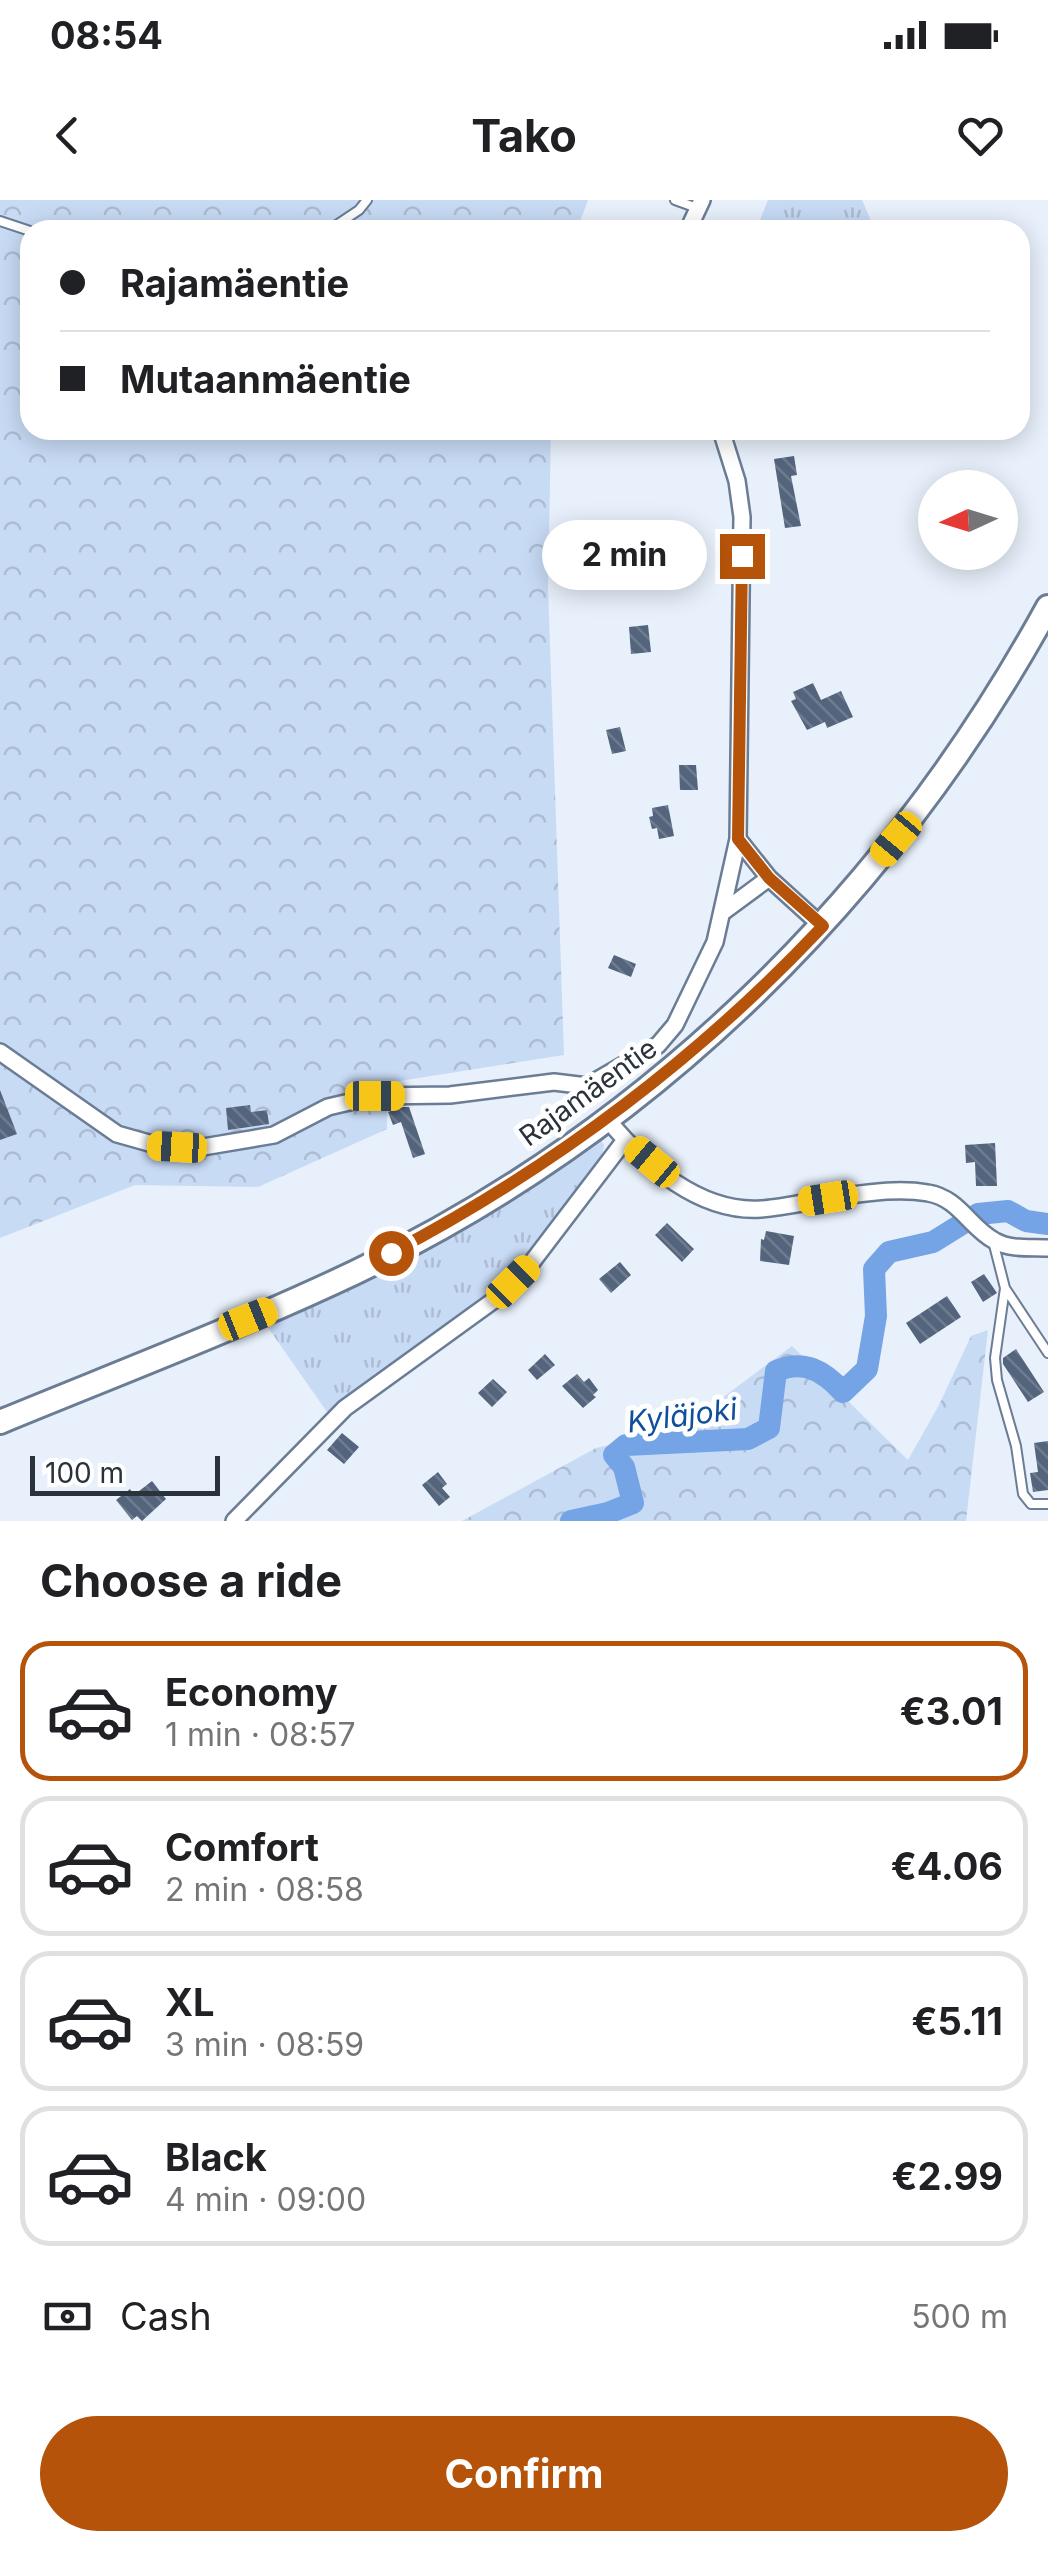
<!DOCTYPE html>
<html lang="en">
<head>
<meta charset="utf-8">
<style>
  body { margin:0; font-family:Inter,sans-serif; background:#f2f2f2; color:#202124; height:100vh; display:flex; flex-direction:column; font-size:38px; white-space:nowrap }
  * { box-sizing:border-box; margin:0 }
  p { font-size:32px; color:#757577 }
  .icon { flex:none; width:55px; height:55px; fill:none; stroke:currentColor; stroke-width:2; stroke-linecap:round; stroke-linejoin:round }
  .map { position:relative; height:1321px; overflow:hidden }
  .sheet { display:flex; flex-direction:column; background:#fff; flex:1 }
  .sheet>* { flex:none }
  .guide { position:absolute; left:20px; top:20px; width:1010px; height:220px; border-radius:30px; box-shadow:0 5px 25px #0003; display:grid; align-content:center; height:220px; padding:0 40px; background:#fff }
  .needle { width:65px; rotate:266deg }
  .buttons { position:absolute; left:918px; top:270px; display:grid; gap:20px }
  .buttons a { display:grid; place-items:center; width:100px; height:100px; border-radius:50%; background:#fff; box-shadow:0 5px 25px #0003; font-size:50px }
  .scale { position:absolute; left:30px; bottom:25px; width:190px; box-sizing:border-box; padding-left:10px; border:5px solid #2a323c; border-top:0; font-size:28px; line-height:35px; white-space:nowrap; color:#2a323c; -webkit-text-stroke:8px #fff; paint-order:stroke }
  .end { position:absolute; width:45px; height:45px; margin:-22px; border:12px solid #b45309; background:#fff; box-shadow:0 0 0 5px #fff }
  .from { border-radius:50% }
  .bubble { position:absolute; height:70px; border-radius:35px; background:#fff; box-shadow:0 5px 25px #0003; font-size:32px; font-weight:700; line-height:70px; text-align:center }
  .car { position:absolute; width:30px; height:60px; margin:-30px -15px; border-radius:12px; box-shadow:0 0 8px 2px #0007; background:linear-gradient(#f5c518 24%,#345 0 40%,#f5c518 0 76%,#345 0 86%,#f5c518 0) }
  .guide b { display:flex; align-items:center; gap:35px; height:95px; font-size:38px }
  .guide b+b { border-top:2px solid #e0e0e0 }
  .guide i { width:25px; height:25px; background:#202124 }
  ul { padding:0; list-style:none }
  li { display:flex; align-items:center; gap:30px; height:140px; margin:0 20px 15px; padding:0 20px; border:5px solid #e0e0e0; border-radius:30px }
  li div { flex:1 }
  li b { display:block; font-size:38px }
  li em { font-style:normal; font-weight:700 }
  li.current { border-color:#b45309 }
  li>.icon { width:90px; height:90px; stroke-width:1.5 }
  h2 { padding:0 40px; font-size:45px; line-height:120px }
  .pay { display:flex; align-items:center; gap:25px; height:110px; padding:0 40px; font-size:38px }
  .pay p { margin-inline-start:auto }
  .action { display:flex; gap:20px; margin-top:auto; padding:20px 40px }
  .action a { flex:1; height:115px; border-radius:60px; background:#b45309; color:#fff; font-size:40px; font-weight:700; line-height:115px; text-align:center }
  .status { display:flex; justify-content:space-between; align-items:center; height:70px; padding:0 50px; background:#fff; direction:ltr }
  .status svg { height:28px; fill:currentColor }
  header { display:flex; justify-content:space-between; align-items:center; height:130px; padding:0 40px; background:#fff; font-size:45px; font-weight:700 }
  .map>svg:first-child { display:block }
</style>
</head>
<body>
<div class="status"><b>08:54</b><svg viewBox="0 0 49 12"><path d="M0 12V9h3v3zM5 12V6h3v6zM10 12V3h3v9zM15 12V0h3v12zM26 1h20v11H26zM47 4h2v5h-2z"/></svg></div>
<header><svg class="icon" aria-label="back" viewBox="0 0 24 24"><path d="M15 5l-7 7 7 7"/></svg>Tako<svg class="icon" aria-label="heart" viewBox="0 0 24 24"><path d="M12 20l-8-8c-3-5 5-10 8-4 3-6 11-1 8 4z"/></svg></header>
<div class="map">
<svg width="1048" height="1321" viewBox="0 0 1048 1321">
  <defs>
    <pattern id="grass-tufts" width="24" height="20" patternUnits="userSpaceOnUse" patternTransform="scale(2.5)"><rect width="24" height="20" fill="#c8dbf5"/><path d="M3 7l-1-3M5 7V3M7 7l1-3M15 17l-1-3M17 17v-4M19 17l1-3" fill="none" stroke="#acbcd3"/></pattern>
    <pattern id="forest-crowns" width="20" height="18" patternUnits="userSpaceOnUse" patternTransform="scale(2.5)"><rect width="20" height="18" fill="#c8dbf5"/><path d="M2 6a3 3 0 1 1 6 0M12 15a3 3 0 1 1 6 0" fill="none" stroke="#acbcd3"/></pattern>
    <pattern id="building-back-hatch" width="6" height="6" patternUnits="userSpaceOnUse" patternTransform="scale(2.5)"><rect width="6" height="6" fill="#53647c"/><path d="M-1 5l2 2M0 0l6 6M5-1l2 2" fill="none" stroke="#6e7c8e"/></pattern>
  </defs>
  <rect width="100%" height="100%" fill="#e8f0fb"/>
  <path fill="url(#grass-tufts)" d="M768,0H862L875,30H756Z
    M601,940L604,945L602,956C575,993 549,1032 516,1065C461,1122 390,1165 327,1212L267,1126L328,1099L436,1045Z"/>
  <path fill="url(#forest-crowns)" d="M0,0H588L577,30H30V230H551L548,386L564,855L387,883V929L258,987L135,985L0,1038Z
    M988,1130L966,1321H462L596,1248L682,1228L792,1146L908,1260L939,1205L971,1136Z"/>
  <g fill="none" stroke-linecap="round" stroke-linejoin="round">
    <path stroke="#74a4e5" stroke-width="22" d="M571,1321L608,1313L633,1303L624,1267L614,1255L626,1245L748,1239L769,1228L776,1171C804,1159 824,1171 843,1192L867,1169L876,1116L874,1069L889,1052L933,1042L978,1014L1008,1011L1026,1021L1048,1024"/>
  </g>
  <path fill="url(#building-back-hatch)" d="M794,256L797,275L791,276L801,326L785,328L774,259Z
    M648,425L651,452L631,454L629,427Z
    M813,483L821,500L841,491L853,517L827,528L825,522L807,530L791,501L796,499L793,492Z
    M620,527L626,551L612,554L606,530Z
    M679,565H696L698,590H680Z
    M668,605L674,636L659,639L657,628L652,629L649,617L653,616L652,608Z
    M614,755L636,764L631,777L608,768Z
    M0,890L17,934L0,940Z
    M250,905L251,912L267,910L269,924L228,930L226,908Z
    M403,907H409L425,954L413,958L401,922L393,925L388,912Z
    M995,943L997,986H976L975,962L966,963L965,945Z
    M667,1023L694,1049L682,1062L655,1035Z
    M766,1031L794,1036L789,1065L760,1061L761,1039L764,1040Z
    M620,1062L631,1075L611,1093L599,1079Z
    M984,1074L997,1093L983,1102L971,1082Z
    M947,1096L961,1117L920,1144L906,1123Z
    M1016,1149L1044,1192L1028,1202L1003,1164V1158Z
    M545,1154L555,1165L537,1180L528,1170Z
    M577,1174L584,1182L589,1178L598,1190L593,1195L596,1197L583,1208L562,1186Z
    M493,1179L507,1192L492,1207L478,1193Z
    M342,1233L359,1247L344,1264L327,1250Z
    M1048,1241V1290L1033,1292L1030,1273L1038,1272L1034,1243Z
    M438,1272L447,1284L442,1288L450,1297L439,1306L422,1285Z
    M152,1281L166,1299L142,1321L137,1316L132,1320L116,1300L130,1289L134,1295Z"/>
  <g fill="none" stroke-linecap="round" stroke-linejoin="round">
    <g stroke="#6b7d95" stroke-width="12">
      <path id="service" d="M675,0L697,8
        M0,21L30,31
        M329,30L359,10L367,0
        M993,1041L1005,1088L1048,1153
        M1005,1088L995,1158L997,1180L1016,1246L1023,1294L1031,1304H1048"/>
    </g>
    <g stroke="#6b7d95" stroke-width="20">
      <path id="minor" d="M688,30L702,0
        M738,639L769,678L823,727
        M723,712L769,678
        M0,852L117,934L156,945L197,948L274,935L328,907L375,896L450,895L554,882L587,886L658,845L675,825L715,742L738,639L742,317L737,281L721,230
        M608,920C645,965 700,1013 761,1009C789,1007 817,999 844,996C872,992 901,988 928,993C959,998 970,1028 995,1041C1011,1050 1031,1047 1048,1048
        M234,1321L345,1208L497,1098L529,1066L625,940"/>
    </g>
    <g stroke="#6b7d95" stroke-width="28">
      <path id="secondary" d="M0,1222C119,1173 240,1127 356,1072C652,930 891,694 1048,407"/>
    </g>
    <use href="#service" stroke="#fff" stroke-width="8"/>
    <use href="#minor" stroke="#fff" stroke-width="15"/>
    <use href="#secondary" stroke="#fff" stroke-width="22"/>
  </g>
  <g fill="none" stroke-linecap="round" stroke-linejoin="round">
    <path stroke="#b45309" stroke-width="12" d="M391,1053C554,967 696,861 823,726L769,678L738,639L742,356"/>
  </g>
  <g text-anchor="middle" dominant-baseline="central" stroke-width="10" stroke-linejoin="round" paint-order="stroke">
    <g font-size="28" fill="#2a323c" stroke="#fff">
      <text transform="translate(588 892) rotate(-36)">Rajamäentie</text>
    </g>
    <g font-size="30" font-style="italic" fill="#104f9b" stroke="#fff">
      <text transform="translate(682 1215) rotate(-7)">Kyläjoki</text>
    </g>
  </g>
</svg>
<div class="buttons">
<a><svg class="needle" viewBox="-14 -14 28 28"><path d="M0-13l5 13h-10z" fill="#e53935"/><path d="M0 13l5-13h-10z" fill="#757577"/></svg></a>
</div>
<div class="scale">100 m</div>
<i class="end from" style="left:391px;top:1053px"></i>
<i class="end" style="left:742px;top:356px"></i>
<div class="bubble" style="left:542px;top:320px;width:165px">2 min</div>
<i class="car" style="left:896px;top:639px;rotate:220deg"></i>
<i class="car" style="left:375px;top:896px;rotate:90deg"></i>
<i class="car" style="left:177px;top:947px;rotate:273deg"></i>
<i class="car" style="left:652px;top:962px;rotate:310deg"></i>
<i class="car" style="left:828px;top:998px;rotate:261deg"></i>
<i class="car" style="left:513px;top:1082px;rotate:45deg"></i>
<i class="car" style="left:248px;top:1119px;rotate:68deg"></i>
<div class="guide">
<b><i class="from"></i>Rajamäentie</b>
<b><i></i>Mutaanmäentie</b>
</div>
</div>
<section class="sheet">
<h2>Choose a ride</h2>
<ul>
<li class="current"><svg class="icon" aria-label="car" viewBox="0 0 24 24"><path d="M5 17H2v-5l4-1 3-4h7l3 4 3 1v5h-3M9 17h6M6 11h13"/><circle cx="7" cy="17" r="2"/><circle cx="17" cy="17" r="2"/></svg><div><b>Economy</b><p>1 min · 08:57</p></div><em>€3.01</em></li>
<li><svg class="icon" aria-label="car" viewBox="0 0 24 24"><path d="M5 17H2v-5l4-1 3-4h7l3 4 3 1v5h-3M9 17h6M6 11h13"/><circle cx="7" cy="17" r="2"/><circle cx="17" cy="17" r="2"/></svg><div><b>Comfort</b><p>2 min · 08:58</p></div><em>€4.06</em></li>
<li><svg class="icon" aria-label="car" viewBox="0 0 24 24"><path d="M5 17H2v-5l4-1 3-4h7l3 4 3 1v5h-3M9 17h6M6 11h13"/><circle cx="7" cy="17" r="2"/><circle cx="17" cy="17" r="2"/></svg><div><b>XL</b><p>3 min · 08:59</p></div><em>€5.11</em></li>
<li><svg class="icon" aria-label="car" viewBox="0 0 24 24"><path d="M5 17H2v-5l4-1 3-4h7l3 4 3 1v5h-3M9 17h6M6 11h13"/><circle cx="7" cy="17" r="2"/><circle cx="17" cy="17" r="2"/></svg><div><b>Black</b><p>4 min · 09:00</p></div><em>€2.99</em></li>
</ul>
<div class="pay"><svg class="icon" aria-label="cash" viewBox="0 0 24 24"><path d="M3 7h18v10H3z"/><circle cx="12" cy="12" r="2"/></svg>Cash<p>500 m</p></div>
<div class="action"><a>Confirm</a></div>
</section>
</body>
</html>
